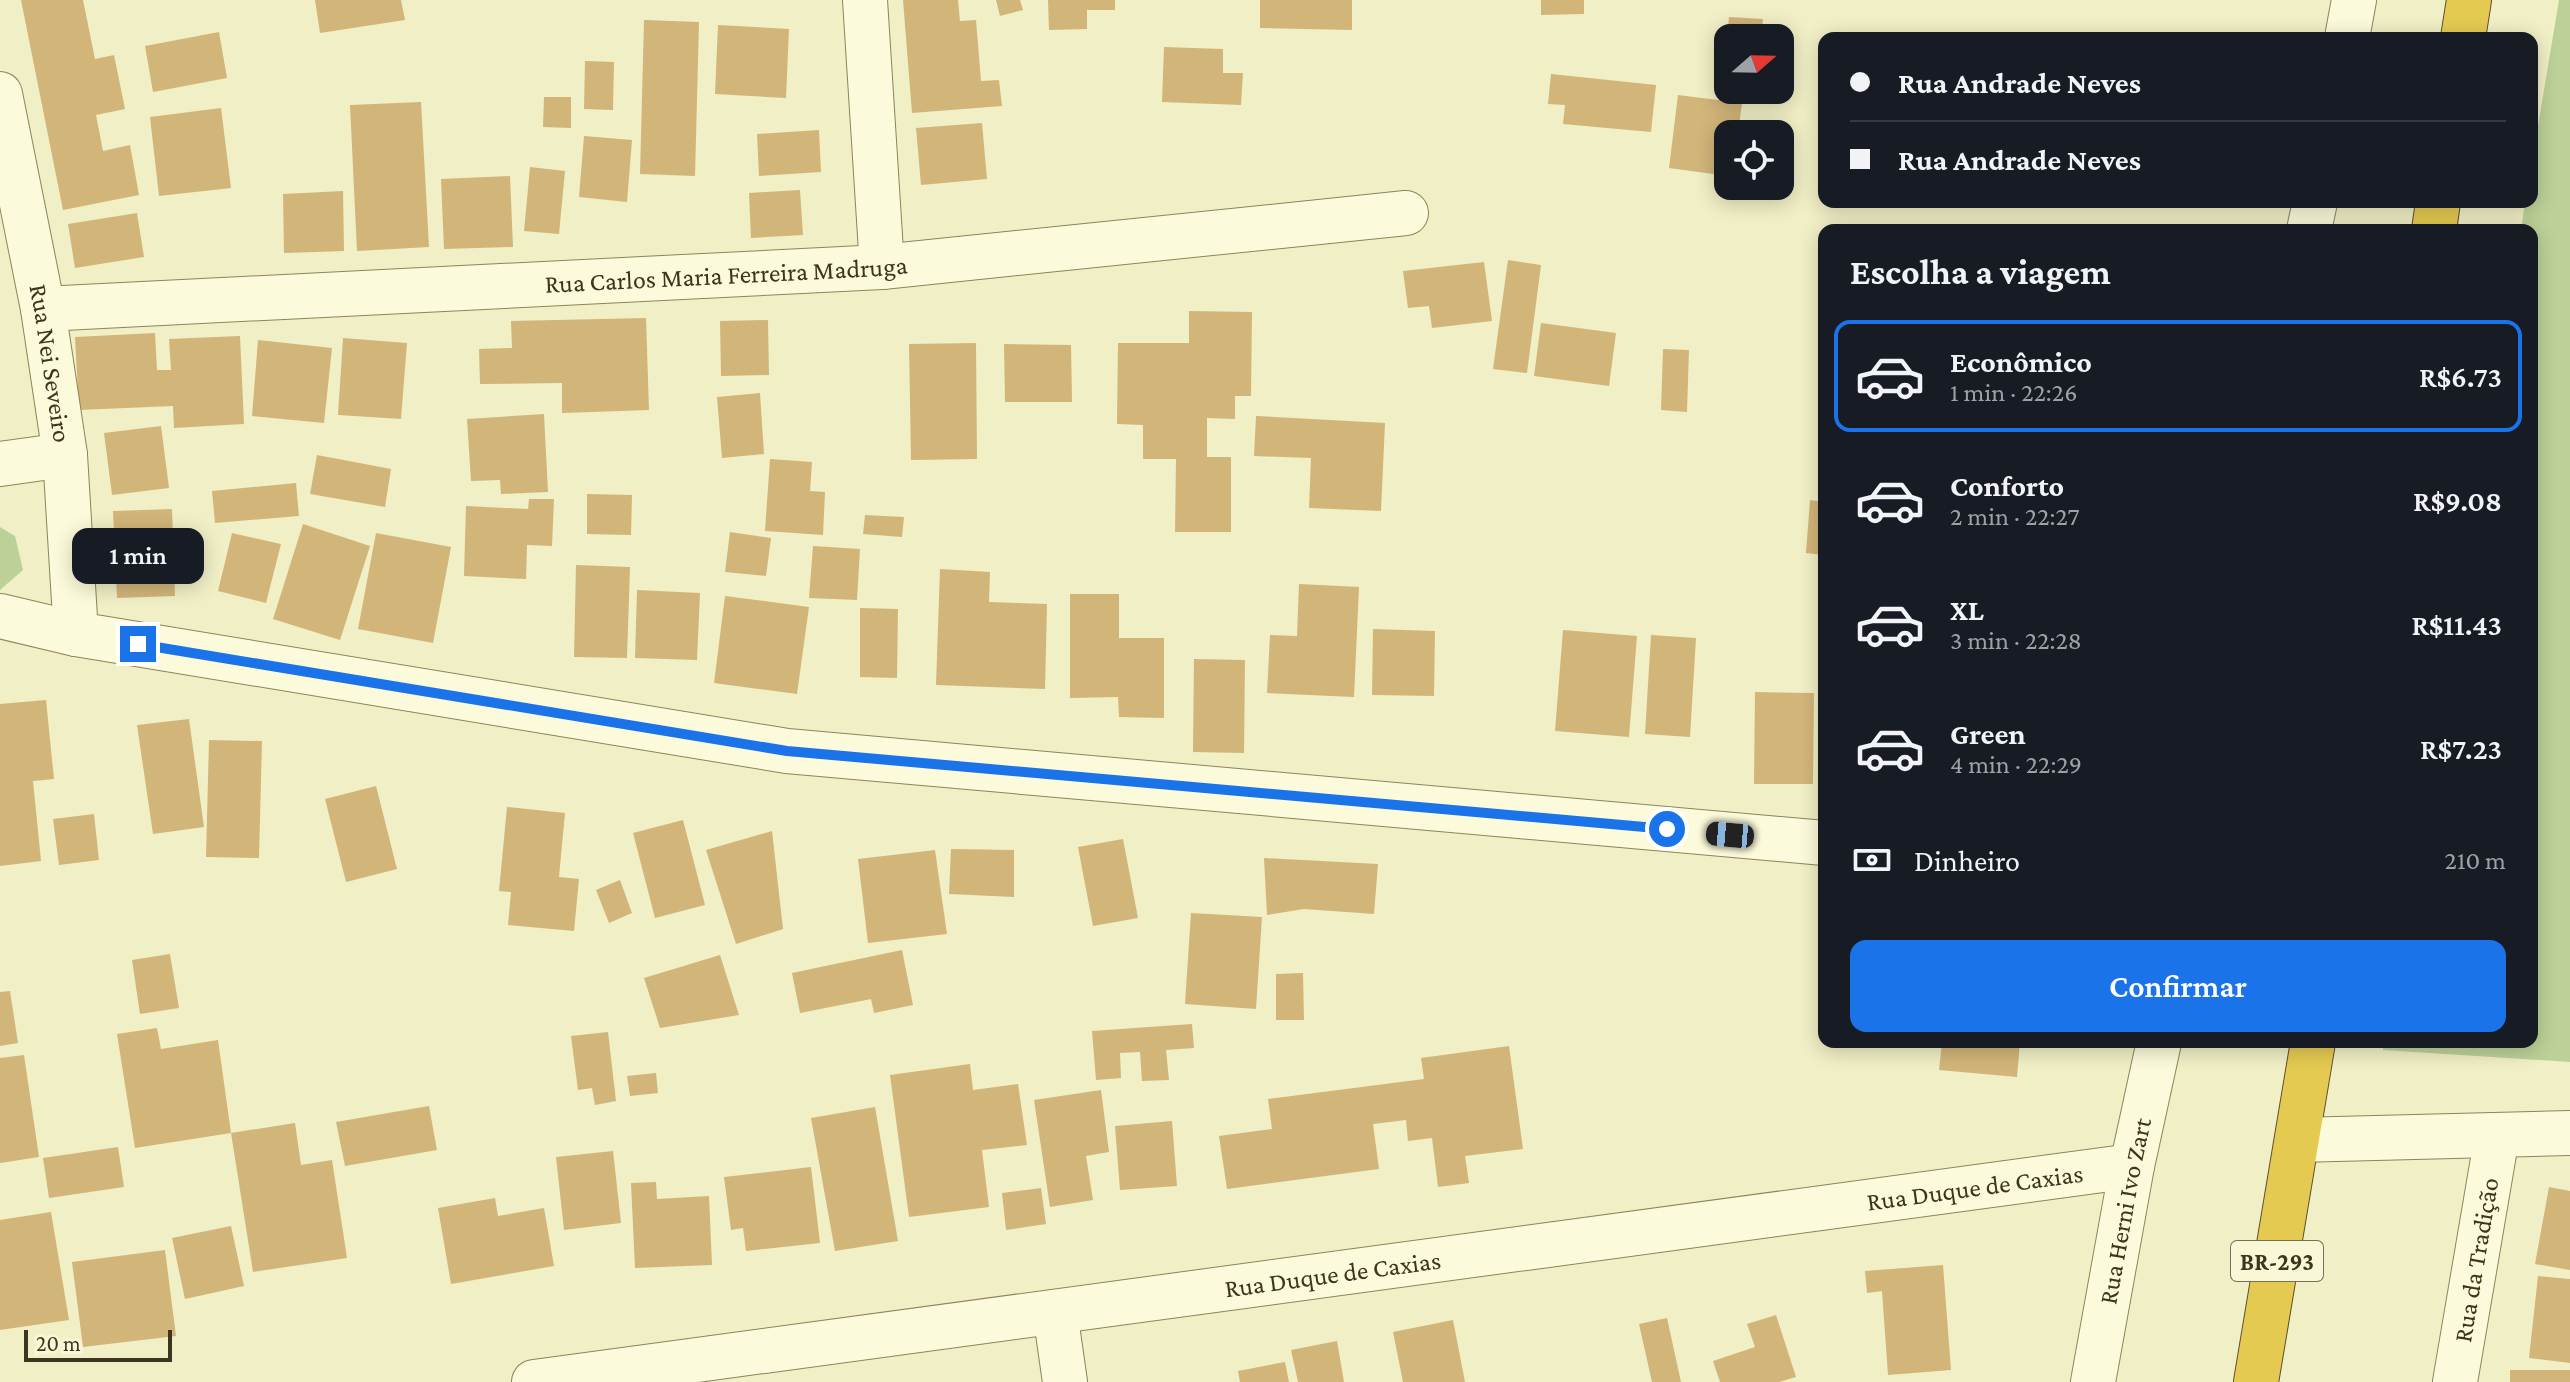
<!DOCTYPE html>
<html lang="pt">
<head>
<meta charset="utf-8">
<style>
  body { margin:0; font-family:"Crimson Pro",serif; background:#20242c; color:#f1f3f6; height:100vh; display:flex; flex-direction:column; font-size:30px; white-space:nowrap }
  * { box-sizing:border-box; margin:0 }
  p { font-size:26px; color:#9ea1a6 }
  .icon { flex:none; width:44px; height:44px; fill:none; stroke:currentColor; stroke-width:2; stroke-linecap:round; stroke-linejoin:round }
  .map { position:relative; flex:1; overflow:hidden }
  .side { position:absolute; left:1818px; top:224px; width:720px; height:824px; display:flex; flex-direction:column; background:#171b24; border-radius:16px; box-shadow:0 4px 20px #0003 }
  .side>* { flex:none }
  .banner { position:absolute; left:1818px; top:32px; width:720px; height:176px; border-radius:16px; box-shadow:0 4px 20px #0003; display:grid; align-content:center; height:176px; padding:0 32px; background:#171b24 }
  .needle { width:52px; rotate:70deg }
  .buttons { position:absolute; left:1714px; top:24px; display:grid; gap:16px }
  .buttons a { display:grid; place-items:center; width:80px; height:80px; border-radius:16px; background:#171b24; box-shadow:0 4px 20px #0003; font-size:40px }
  .scale { position:absolute; left:24px; bottom:20px; width:148px; box-sizing:border-box; padding-left:8px; border:4px solid #3e351f; border-top:0; font-size:22px; line-height:28px; white-space:nowrap; color:#3e351f; -webkit-text-stroke:6px #f8f7d6; paint-order:stroke }
  .end { position:absolute; width:36px; height:36px; margin:-18px; border:10px solid #1a73e8; background:#fff; box-shadow:0 0 0 4px #fff }
  .from { border-radius:50% }
  .bubble { position:absolute; height:56px; border-radius:16px; background:#171b24; box-shadow:0 4px 20px #0003; font-size:26px; font-weight:600; line-height:56px; text-align:center }
  .car { position:absolute; width:24px; height:48px; margin:-24px -12px; border-radius:10px; box-shadow:0 0 6px 2px #0007; background:linear-gradient(#222 24%,#8ab4d8 0 40%,#222 0 76%,#8ab4d8 0 86%,#222 0) }
  .banner b { display:flex; align-items:center; gap:28px; height:76px; font-size:30px }
  .banner b+b { border-top:2px solid #363941 }
  .banner i { width:20px; height:20px; background:#f1f3f6 }
  ul { padding:0; list-style:none }
  li { display:flex; align-items:center; gap:24px; height:112px; margin:0 16px 12px; padding:0 16px; border:4px solid transparent; border-radius:16px }
  li div { flex:1 }
  li b { display:block; font-size:30px }
  li em { font-style:normal; font-weight:600 }
  li.selected { border-color:#1a73e8 }
  li>.icon { width:72px; height:72px; stroke-width:1.5 }
  h2 { padding:0 32px; font-size:36px; line-height:96px }
  .pay { display:flex; align-items:center; gap:20px; height:88px; padding:0 32px; font-size:30px }
  .pay p { margin-inline-start:auto }
  .cta { display:flex; gap:16px; margin-top:auto; padding:16px 32px }
  .cta a { flex:1; height:92px; border-radius:16px; background:#1a73e8; color:#fff; font-size:32px; font-weight:600; line-height:92px; text-align:center }
  .map>svg:first-child { display:block }
</style>
</head>
<body>
<div class="map">
<svg width="2570" height="1382" viewBox="0 0 2570 1382">
  <rect width="100%" height="100%" fill="#f1efc6"/>
  <path fill="#bcd198" d="M2559,0H2570V1062L2383,1050L2384,1042H2532V230H2521L2525,202H2532V162Z
    M0,527L15,536L23,570L0,590Z"/>
  <path fill="#d2b579" d="M21,0H83L95,59L114,55L125,109L96,115L103,151L130,145L139,195L63,210Z
    M315,0H401L405,20L320,33Z
    M903,0H958L960,21L976,20L981,81L999,80L1002,106L912,113Z
    M996,0H1020L1023,10L1000,16Z
    M1048,0H1115V10H1087V29L1049,30Z
    M1260,0H1352V30L1260,28Z
    M1541,0H1584V14L1541,15Z
    M1729,17L1763,19L1761,38H1727Z
    M644,20L699,22L695,176L640,174Z
    M718,25L789,29L786,98L715,94Z
    M219,32L227,78L153,92L145,46Z
    M1164,47L1223,49V73H1243L1241,105L1162,102Z
    M585,61L614,62L613,110L584,109Z
    M1551,74L1656,85L1651,132L1563,124L1565,105L1548,104Z
    M1678,95L1742,103L1738,134H1728V176L1669,168Z
    M544,97H571V128L543,127Z
    M421,102L429,247L357,251L350,105Z
    M221,108L231,188L159,196L150,117Z
    M982,123L987,179L921,185L916,128Z
    M819,130L821,172L759,176L757,134Z
    M584,136L632,140L627,202L579,197Z
    M530,167L565,171L559,234L524,231Z
    M510,176L513,247L444,249L441,179Z
    M800,190L803,235L751,238L749,193Z
    M343,191L344,251L284,253L283,194Z
    M137,213L144,257L75,268L68,224Z
    M1508,260L1541,265L1527,373L1493,369Z
    M1484,262L1492,321L1432,328L1429,306L1408,308L1403,271Z
    M1189,311L1252,312L1251,396H1235V419L1207,418V457H1231V532H1175L1176,459H1143V425L1117,424L1118,343H1189Z
    M646,318L649,410L562,413V383L480,384L479,349L512,348L511,321Z
    M768,320L769,375L721,376L720,321Z
    M1541,323L1616,333L1609,386L1534,376Z
    M155,333L157,370H171L169,339L240,336L244,424L174,428L173,406L79,410L75,337Z
    M343,338L407,343L401,419L338,415Z
    M258,340L332,348L324,423L252,416Z
    M976,343L977,459L911,460L909,344Z
    M1004,344L1071,345L1072,402H1005Z
    M1663,349L1689,350L1687,412L1661,410Z
    M760,393L764,454L722,458L717,397Z
    M544,414L548,492L501,494L500,480L471,481L467,419Z
    M1256,416L1385,423L1381,511L1309,508L1311,458L1254,456Z
    M161,426L169,488L112,495L104,433Z
    M317,455L391,469L385,507L310,494Z
    M770,459L812,462L810,491L825,492L823,535L765,531Z
    M296,483L299,516L215,523L212,491Z
    M587,494L632,495L631,535L587,534Z
    M529,499H554L552,546L527,545L526,579L464,576L466,506L528,509Z
    M1810,500L1824,502V555L1806,553Z
    M172,509L175,596L117,598L113,511Z
    M865,515L904,517L902,537L863,534Z
    M303,524L370,546L340,640L273,619Z
    M730,532L771,538L766,576L725,572Z
    M232,533L281,544L266,603L218,591Z
    M376,533L451,547L433,643L358,629Z
    M813,546L860,549L857,600L809,598Z
    M576,565L630,567L627,658L574,657Z
    M940,569L990,572L989,602L1047,604L1045,689L936,685Z
    M1299,584L1359,587L1354,697L1267,693L1270,635L1297,636Z
    M637,590L700,593L697,660L635,658Z
    M1070,594H1119V638H1164V718L1119,717L1118,697L1070,698Z
    M725,596L809,607L797,694L714,683Z
    M860,608L898,609L897,678L860,677Z
    M1373,629L1435,631L1434,696L1372,695Z
    M1563,630L1637,636L1629,737L1555,731Z
    M1651,635L1696,638L1690,737L1645,734Z
    M1194,659L1245,660L1244,753L1193,752Z
    M1755,692L1814,693L1813,784H1754Z
    M46,700L54,779L33,781L41,861L0,866V704Z
    M189,719L204,827L153,834L137,725Z
    M209,740L262,741L259,858L206,857Z
    M376,786L397,869L346,882L325,799Z
    M507,807L565,813L559,877L579,879L574,931L508,925L511,892L499,891Z
    M94,814L99,860L59,865L53,819Z
    M683,820L705,905L655,918L633,833Z
    M772,831L783,929L736,944L706,850Z
    M1123,839L1138,918L1093,926L1078,847Z
    M951,849L1014,850V897L949,894Z
    M935,850L947,934L868,943L858,859Z
    M1264,858L1378,864L1374,914L1304,909L1267,915Z
    M620,880L632,913L609,923L596,890Z
    M1191,913L1262,917L1256,1009L1185,1004Z
    M902,950L913,1005L874,1013L871,999L800,1013L792,973Z
    M170,954L179,1008L140,1014L132,960Z
    M720,955L739,1015L660,1028L644,978Z
    M1303,973L1304,1020H1276V974Z
    M10,991L18,1043L0,1046V992Z
    M1192,1024L1194,1048L1166,1050L1169,1080L1142,1081L1140,1052L1120,1053L1121,1078L1096,1080L1092,1031Z
    M157,1028L161,1049L218,1040L231,1133L135,1148L117,1034Z
    M608,1032L616,1101L595,1105L592,1088L578,1090L571,1036Z
    M1942,1042H2020L2017,1077L1939,1070Z
    M1509,1046L1523,1149L1465,1156L1469,1183L1438,1187L1432,1138L1408,1141L1406,1120L1373,1124L1379,1169L1227,1189L1219,1136L1272,1129L1268,1099L1424,1079L1421,1058Z
    M24,1055L39,1157L0,1163V1058Z
    M970,1064L973,1090L1018,1084L1027,1145L982,1150L989,1207L909,1217L890,1075Z
    M656,1073L658,1093L630,1096L627,1076Z
    M1101,1090L1109,1152L1086,1156L1093,1200L1050,1207L1034,1100Z
    M429,1106L437,1150L345,1166L336,1122Z
    M875,1107L898,1241L835,1251L811,1118Z
    M1172,1121L1177,1186L1120,1190L1115,1126Z
    M295,1123L301,1165L332,1160L347,1258L253,1272L231,1133Z
    M118,1147L124,1187L49,1198L43,1158Z
    M613,1151L621,1223L564,1230L556,1157Z
    M811,1167L820,1243L746,1251L743,1228L731,1230L724,1177Z
    M656,1182L657,1199L709,1196L712,1265L635,1268L631,1183Z
    M2549,1187L2570,1191V1270L2535,1264Z
    M1041,1188L1046,1224L1006,1230L1002,1193Z
    M495,1198L498,1216L544,1208L554,1266L451,1284L438,1208Z
    M51,1212L69,1320L0,1330V1220Z
    M231,1226L244,1286L185,1299L172,1238Z
    M165,1250L176,1336L83,1347L72,1262Z
    M1943,1265L1951,1370L1888,1375L1882,1291L1867,1293L1865,1271Z
    M2538,1276L2570,1279V1363L2529,1358Z
    M1776,1315L1796,1377L1779,1382H1720L1713,1361L1755,1347L1747,1324Z
    M1667,1318L1681,1382H1652L1639,1324Z
    M1453,1320L1465,1382H1403L1393,1332Z
    M1337,1341L1344,1382H1298L1291,1350Z
    M1285,1362L1289,1382H1240L1238,1371Z
    M2510,1370H2570V1382H2510Z"/>
  <g fill="none" stroke-linecap="round" stroke-linejoin="round">
    <g stroke="#8e835a" stroke-width="46">
      <g id="street">
        <path d="M865,0L882,267"/>
        <path d="M2347,38L2354,0"/>
        <path id="s1" d="M0,94L43,309L65,455L76,634"/>
        <path d="M2309,230L2315,202"/>
        <path id="s2" d="M43,309L882,267L1406,213"/>
        <path d="M0,464L65,455"/>
        <path d="M0,616L76,634L787,751L1824,843"/>
        <path d="M2297,1140L2570,1133"/>
        <path d="M1055,1312L1065,1382"/>
        <path id="s3" d="M534,1382L2132,1166"/>
        <path id="s4" d="M2093,1382L2132,1166L2159,1042"/>
        <path id="s5" d="M2455,1382L2497,1136"/>
      </g>
    </g>
    <g stroke="#5c4f2e" stroke-width="46">
      <path id="highway" d="M2463,38L2469,0
        M2434,230L2438,202
        M2256,1382L2313,1042"/>
    </g>
    <use href="#street" stroke="#fbfada" stroke-width="44"/>
    <use href="#highway" stroke="#e5ca52" stroke-width="44"/>
  </g>
  <g fill="none" stroke-linecap="round" stroke-linejoin="round">
    <path stroke="#1a73e8" stroke-width="10" d="M138,644L787,751L1667,829"/>
  </g>
  <g text-anchor="middle" dominant-baseline="central" stroke-width="6" stroke-linejoin="round" paint-order="stroke">
    <rect fill="#f8f7d6" stroke="#766f56" stroke-width="2" x="2231" y="1241" width="92" height="40" rx="6"/>
    <g font-size="24" font-weight="bold" fill="#3e351f">
      <text x="2277" y="1261">BR-293</text>
    </g>
    <g font-size="26" fill="#3e351f" stroke="#f8f7d6">
      <text stroke="none"><textPath href="#s2" startOffset="684">Rua Carlos Maria Ferreira Madruga</textPath></text>
      <text stroke="none"><textPath href="#s1" startOffset="274">Rua Nei Seveiro</textPath></text>
      <text stroke="none"><textPath href="#s3" startOffset="1454">Rua Duque de Caxias</textPath></text>
      <text stroke="none"><textPath href="#s4" startOffset="174">Rua Herni Ivo Zart</textPath></text>
      <text stroke="none"><textPath href="#s5" startOffset="124">Rua da Tradição</textPath></text>
      <text stroke="none"><textPath href="#s3" startOffset="806">Rua Duque de Caxias</textPath></text>
    </g>
  </g>
</svg>
<div class="buttons">
<a><svg class="needle" viewBox="-14 -14 28 28"><path d="M0-13l5 13h-10z" fill="#e53935"/><path d="M0 13l5-13h-10z" fill="#9ea1a6"/></svg></a>
<a><svg class="icon" aria-label="locate" viewBox="0 0 24 24"><circle cx="12" cy="12" r="6"/><path d="M12 2v4M12 18v4M2 12h4M18 12h4"/></svg></a>
</div>
<div class="scale">20 m</div>
<i class="end from" style="left:1667px;top:829px"></i>
<i class="end" style="left:138px;top:644px"></i>
<div class="bubble" style="left:72px;top:528px;width:132px">1 min</div>
<i class="car" style="left:1730px;top:835px;rotate:275deg"></i>
<div class="banner">
<b><i class="from"></i>Rua Andrade Neves</b>
<b><i></i>Rua Andrade Neves</b>
</div>
<section class="side">
<h2>Escolha a viagem</h2>
<ul>
<li class="selected"><svg class="icon" aria-label="car" viewBox="0 0 24 24"><path d="M5 17H2v-5l4-1 3-4h7l3 4 3 1v5h-3M9 17h6M6 11h13"/><circle cx="7" cy="17" r="2"/><circle cx="17" cy="17" r="2"/></svg><div><b>Econômico</b><p>1 min · 22:26</p></div><em>R$6.73</em></li>
<li><svg class="icon" aria-label="car" viewBox="0 0 24 24"><path d="M5 17H2v-5l4-1 3-4h7l3 4 3 1v5h-3M9 17h6M6 11h13"/><circle cx="7" cy="17" r="2"/><circle cx="17" cy="17" r="2"/></svg><div><b>Conforto</b><p>2 min · 22:27</p></div><em>R$9.08</em></li>
<li><svg class="icon" aria-label="car" viewBox="0 0 24 24"><path d="M5 17H2v-5l4-1 3-4h7l3 4 3 1v5h-3M9 17h6M6 11h13"/><circle cx="7" cy="17" r="2"/><circle cx="17" cy="17" r="2"/></svg><div><b>XL</b><p>3 min · 22:28</p></div><em>R$11.43</em></li>
<li><svg class="icon" aria-label="car" viewBox="0 0 24 24"><path d="M5 17H2v-5l4-1 3-4h7l3 4 3 1v5h-3M9 17h6M6 11h13"/><circle cx="7" cy="17" r="2"/><circle cx="17" cy="17" r="2"/></svg><div><b>Green</b><p>4 min · 22:29</p></div><em>R$7.23</em></li>
</ul>
<div class="pay"><svg class="icon" aria-label="cash" viewBox="0 0 24 24"><path d="M3 7h18v10H3z"/><circle cx="12" cy="12" r="2"/></svg>Dinheiro<p>210 m</p></div>
<div class="cta"><a>Confirmar</a></div>
</section>
</div>
</body>
</html>
